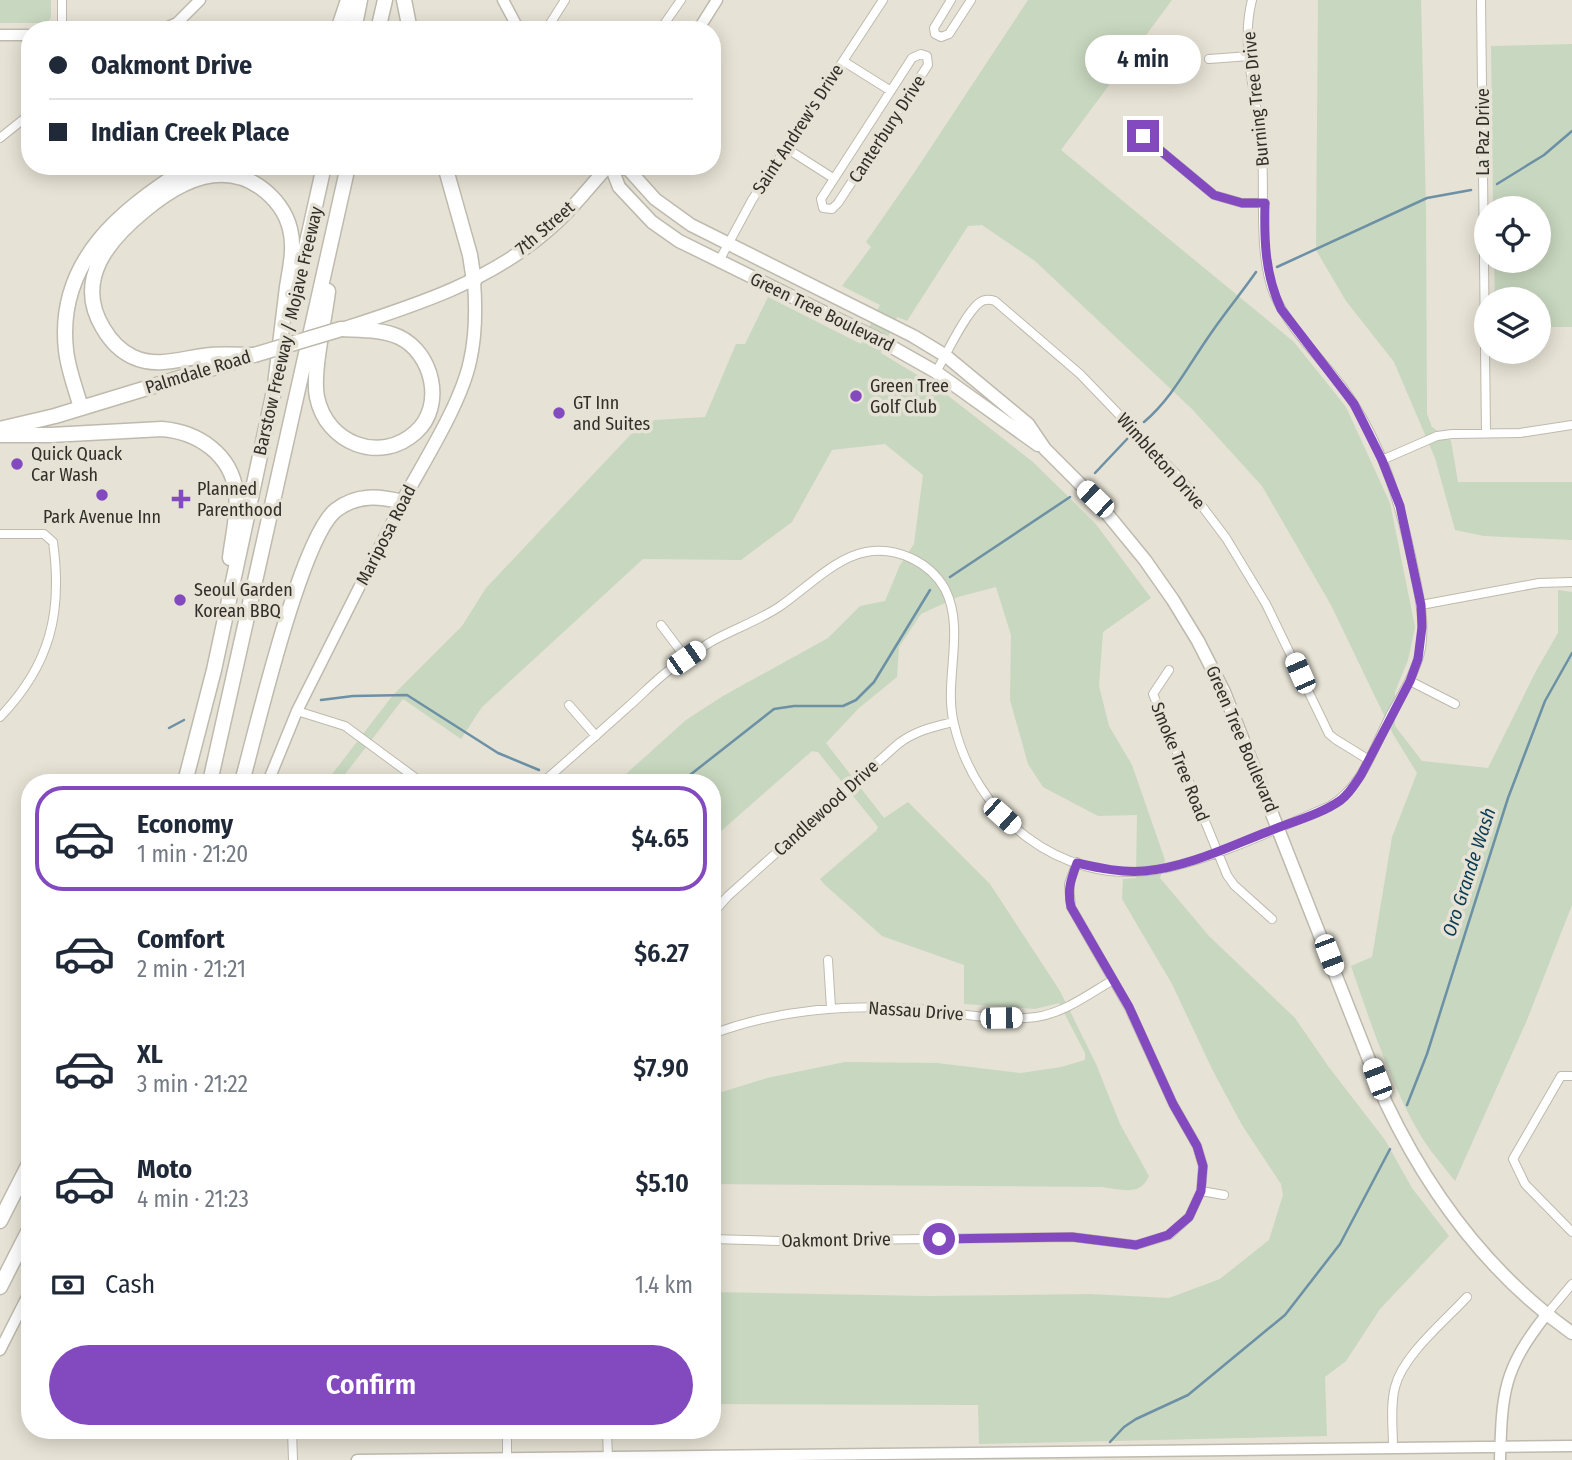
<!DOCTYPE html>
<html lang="en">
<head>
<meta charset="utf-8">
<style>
  body { margin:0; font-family:"Fira Sans Condensed",sans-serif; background:#f6f6f7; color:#1f2937; height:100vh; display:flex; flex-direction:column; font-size:26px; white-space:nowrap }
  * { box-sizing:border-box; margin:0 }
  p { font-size:23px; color:#747a83 }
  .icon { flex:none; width:38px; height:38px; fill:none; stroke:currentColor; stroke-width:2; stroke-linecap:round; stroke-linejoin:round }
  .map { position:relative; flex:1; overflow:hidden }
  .sheet { position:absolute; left:21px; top:774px; width:700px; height:665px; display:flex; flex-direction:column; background:#fff; border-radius:28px; box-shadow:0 4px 18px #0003 }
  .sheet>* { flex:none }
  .guide { position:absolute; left:21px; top:21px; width:700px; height:154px; border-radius:28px; box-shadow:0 4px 18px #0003; display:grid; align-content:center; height:154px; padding:0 28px; background:#fff }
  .controls { position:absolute; left:1474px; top:196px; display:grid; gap:14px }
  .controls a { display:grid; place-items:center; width:77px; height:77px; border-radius:50%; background:#fff; box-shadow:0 4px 18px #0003; font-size:35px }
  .end { position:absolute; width:32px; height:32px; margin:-16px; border:9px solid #834ac0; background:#fff; box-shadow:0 0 0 4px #fff }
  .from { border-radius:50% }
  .bubble { position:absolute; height:49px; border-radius:24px; background:#fff; box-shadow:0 4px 18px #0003; font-size:23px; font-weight:600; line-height:49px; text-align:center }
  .car { position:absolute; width:21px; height:42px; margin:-21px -10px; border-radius:9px; box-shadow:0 0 5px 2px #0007; background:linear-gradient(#fff 24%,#345 0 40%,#fff 0 76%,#345 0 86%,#fff 0) }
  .guide b { display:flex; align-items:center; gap:24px; height:66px; font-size:26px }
  .guide b+b { border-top:2px solid #e0e1e3 }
  .guide i { width:18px; height:18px; background:#1f2937 }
  ul { padding:12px 0 0; list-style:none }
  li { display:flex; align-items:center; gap:21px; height:105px; margin:0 14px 10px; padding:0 14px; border:4px solid transparent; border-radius:28px }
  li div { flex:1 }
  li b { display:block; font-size:26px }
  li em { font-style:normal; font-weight:600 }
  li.selected { border-color:#834ac0 }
  li>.icon { width:63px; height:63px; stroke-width:1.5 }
  .pay { display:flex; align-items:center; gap:18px; height:77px; padding:0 28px; font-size:26px }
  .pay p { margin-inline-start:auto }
  .primary-button { display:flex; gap:14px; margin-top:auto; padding:14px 28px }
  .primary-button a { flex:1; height:80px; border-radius:42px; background:#834ac0; color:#fff; font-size:28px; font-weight:600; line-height:80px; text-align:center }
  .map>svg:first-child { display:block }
</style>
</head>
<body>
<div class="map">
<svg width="1572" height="1460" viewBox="0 0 1572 1460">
  <rect width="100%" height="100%" fill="#e6e2d5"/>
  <path fill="#c8d7bf" d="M0,0H51V17L48,23H0Z
    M1028,0H1172L1061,150L1294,342L1346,407L1390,503L1415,627L1408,660L1395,692V726L1422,761L1488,768L1536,671L1558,633V590L1572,592V905L1527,1020L1455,1181C1447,1171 1439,1161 1431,1151C1396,1102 1371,1023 1351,966L1372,957L1392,837L1417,773L1393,734L1331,605L1262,486L1192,409L1035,261L982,225L968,226L907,321L897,317L881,353L937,387L1033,462L1095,523L1151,598L1103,632L1099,686L1109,726L1132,765L1165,860L1160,878L1209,936L1295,1018L1328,1066L1385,1140L1412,1188L1449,1236L1380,1309L1346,1361L1325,1377L1327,1436L979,1444L978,1405L712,1404V1292L928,1296L1089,1294L1169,1298L1220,1279L1269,1240L1283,1195L1281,1184L1242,1125L1213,1071L1172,984L1122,899L1123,879L1136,878L1137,815L1098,816L1043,787L1028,764L1010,700L1011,635L996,587L958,597L921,614L899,647L897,677L859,708L826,743L884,818L908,802L990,884L1060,991L1096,1064L1120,1124L1149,1176C1140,1197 1121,1189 1102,1187L712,1184V1095L767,1078L845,1062L937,1063L1021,1073L1061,1067L1085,1060V1053L1059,1003L1035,1009L964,1004V965L882,936L825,885L820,879L876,831L878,827L818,752L812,751L712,839V782H617L686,720L723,696L828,638L860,606L885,601L900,565L914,544L923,475L885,444L832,450L792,522L741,560L643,559L482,707L461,739L403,699L339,782H326L393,695L462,626L486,588L634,431L655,420L705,417L736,344H745L768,297L861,344L880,305L842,286L871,247L866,242L914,173Z
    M1318,0H1421L1426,210L1427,414L1432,427L1451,441L1458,482H1572V540L1484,536L1455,530L1435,458L1394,362L1346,301L1316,250Z
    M1572,44V327H1538V299H1495L1494,261H1538V208H1493L1491,46Z"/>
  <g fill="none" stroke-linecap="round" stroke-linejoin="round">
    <path stroke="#6c90a6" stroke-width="2.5" d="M1497,184L1544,155L1572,131
      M1277,267L1427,198L1471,190
      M1144,422C1171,399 1187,368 1207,339C1222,316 1240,295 1256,272
      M1095,473L1128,438
      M950,577L1070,497
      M321,700L353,696L407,695L498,753L539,770
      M169,728L184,720
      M681,782L774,709L794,706H843L856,700L874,682L930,590
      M1407,1105L1427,1054L1508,798L1545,701L1572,653
      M1110,1442L1124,1427L1136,1419L1188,1395L1285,1315L1340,1244L1390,1149"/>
    <g stroke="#bebaad" stroke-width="10">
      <path id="street" d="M62,0V30
        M951,0L934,28L935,34L941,37L949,34L971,0
        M1481,0L1486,433
        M546,30L565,0
        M660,30L681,0
        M921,54L927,56L928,65L838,203L832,209L823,208L821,199L912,58Z
        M1209,59L1250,56
        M843,61L891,91
        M1143,136L1214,195L1242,203H1265
        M0,138L30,114
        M786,148L833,178
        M719,261L752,200L883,0
        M936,372C946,355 965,314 979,303C984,299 989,299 995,301L1080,374L1183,481L1226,538L1266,604L1329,734L1335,739L1369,760
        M1382,460L1437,436L1452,434L1520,433L1572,425
        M0,534H44L53,542C63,613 50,665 0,717
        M1421,605L1539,583L1572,582
        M661,625L686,658
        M1169,670L1153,694L1227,875L1234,885L1272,919
        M1410,681L1455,704
        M569,705L596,736
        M297,711L345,726L421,782
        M543,782C572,757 601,731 629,706C644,693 658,677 675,666C688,657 701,647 716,639C737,628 759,620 779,607C806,589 834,558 866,552C896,546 930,562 945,589C966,630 943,681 954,724C975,815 1059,885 1155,870C1210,861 1278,828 1330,806C1363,786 1373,749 1390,716C1402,694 1416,673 1421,648C1425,624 1420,599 1415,575C1402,509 1383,443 1343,388C1321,358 1289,329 1274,294C1258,254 1265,196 1262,152C1259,103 1239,49 1252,0
        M712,914L728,896L898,744C915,731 932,727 953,722
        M828,960L831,1008
        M712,1034C782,1008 855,1003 929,1010C964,1014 1001,1022 1036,1017C1064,1013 1089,994 1113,980
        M1572,1076H1561L1513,1159L1525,1184L1572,1232
        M1201,1191L1224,1195
        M712,1239L778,1241L1072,1237L1136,1245L1169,1235L1189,1217L1201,1191L1203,1166L1197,1146L1173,1104L1129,1008L1071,907L1069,884L1077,862
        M1546,1315L1572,1284
        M292,1430L293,1460
        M507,1430V1458
        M607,1430L608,1460
        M1393,1448C1393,1428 1390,1406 1395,1387C1403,1355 1445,1321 1467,1297"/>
    </g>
    <g stroke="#bebaad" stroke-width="13">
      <path id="secondary" d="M503,0L519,30
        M162,30L177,23L200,0
        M698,30L717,0
        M0,35H30
        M268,782L297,711L402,502
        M0,1350L30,1291
        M357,1460L1572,1446
        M1500,1460C1502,1392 1503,1370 1546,1315"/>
    </g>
    <g stroke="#bebaad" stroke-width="15">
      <path id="primary" d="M611,166L619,187L652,222L679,241L876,338L936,372L1038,445
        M617,166L629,170L655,199L691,225L913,336L946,356L1028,424L1045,449L1095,499L1145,560L1173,600L1198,641L1224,692L1386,1103C1429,1193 1490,1275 1572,1333
        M345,328C416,305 488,282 546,232C569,213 588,189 608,166
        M402,502C423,463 461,404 470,361C476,335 476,308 474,281"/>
    </g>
    <g stroke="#bebaad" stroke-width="17">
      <path id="highway" d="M404,0L410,30
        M338,30L348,0
        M354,30L360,0
        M378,30L385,0
        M445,166L470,255L474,281
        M328,291C325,318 312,373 317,397C326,443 380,465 416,432C445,406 433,353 399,337C382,329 360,330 341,329
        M293,305L324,166
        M254,355C240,355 225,354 211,355C185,357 159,369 133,357C120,351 110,340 103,328C74,280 108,240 145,210C177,183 220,159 260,187C274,197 286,212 290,229C295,248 290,268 287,287C283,322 278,358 274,393
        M81,408C76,389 68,370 66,350C56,261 122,208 191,166
        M0,429L55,416L239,360
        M0,435H51L162,429C198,432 231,454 236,492C239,513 232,538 230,558
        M185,782L214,670L275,386
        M210,782L348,166
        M242,782C256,731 301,537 336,510C357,494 379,496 402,502
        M0,1221L30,1162
        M0,1287L30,1228"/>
    </g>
    <use href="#street" stroke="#fff" stroke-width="8"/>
    <use href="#secondary" stroke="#fff" stroke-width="10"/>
    <use href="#primary" stroke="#fff" stroke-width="12"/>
    <use href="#highway" stroke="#fff" stroke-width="14"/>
    <g stroke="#bebaad" stroke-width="17" stroke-linecap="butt">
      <path id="highway-bridge" d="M254,355L341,329"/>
    </g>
    <use href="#highway-bridge" stroke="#fff" stroke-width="14"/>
  </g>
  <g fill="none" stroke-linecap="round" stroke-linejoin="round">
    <path stroke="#834ac0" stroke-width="9" d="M939,1239L1072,1237L1136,1245L1168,1235L1189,1217L1201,1191L1203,1166L1197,1146L1173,1104L1129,1007L1071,907C1067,890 1071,879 1077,863C1099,868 1122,873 1145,871C1188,867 1228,847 1267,832C1291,822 1320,815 1341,800C1350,793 1355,784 1361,775L1410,681L1418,659L1422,627L1421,605L1400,506L1382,460L1354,404L1281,309C1265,274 1264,241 1265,203H1242L1214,195L1143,136"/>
  </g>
  <g fill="#834ac0" stroke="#e6e2d5" stroke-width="2.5">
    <circle cx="856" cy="396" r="7"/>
    <circle cx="559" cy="413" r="7"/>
    <circle cx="17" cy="464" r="7"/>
    <circle cx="102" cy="495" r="7"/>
    <path d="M177.5 488.5h7v7h7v7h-7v7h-7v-7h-7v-7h7z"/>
    <circle cx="180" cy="600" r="7"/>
  </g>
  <g text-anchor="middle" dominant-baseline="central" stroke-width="7" stroke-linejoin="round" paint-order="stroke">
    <g font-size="18" fill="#312f2a" stroke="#e6e2d5">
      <text transform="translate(1256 99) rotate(-96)">Burning Tree Drive</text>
      <text transform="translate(798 129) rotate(-57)">Saint Andrew's Drive</text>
      <text transform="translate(887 129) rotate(-57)">Canterbury Drive</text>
      <text transform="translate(1483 132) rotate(-90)">La Paz Drive</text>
      <text transform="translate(545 228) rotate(-41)">7th Street</text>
      <text transform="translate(822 312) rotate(26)">Green Tree Boulevard</text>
      <text transform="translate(288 331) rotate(-77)">Barstow Freeway / Mojave Freeway</text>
      <text transform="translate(198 372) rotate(-17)">Palmdale Road</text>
      <text transform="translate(1161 461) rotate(48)">Wimbleton Drive</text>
      <text transform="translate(386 535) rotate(-63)">Mariposa Road</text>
      <text transform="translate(1242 739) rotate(67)">Green Tree Boulevard</text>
      <text transform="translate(1180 762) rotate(68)">Smoke Tree Road</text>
      <text transform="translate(826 808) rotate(-42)">Candlewood Drive</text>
      <text transform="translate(916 1011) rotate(4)">Nassau Drive</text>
      <text transform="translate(836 1240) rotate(-1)">Oakmont Drive</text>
    </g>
    <g font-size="18" fill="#312f2a" stroke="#e6e2d5" text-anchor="start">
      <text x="870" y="386">Green Tree<tspan x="870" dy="21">Golf Club</tspan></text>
      <text x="573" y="403">GT Inn<tspan x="573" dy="21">and Suites</tspan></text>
      <text x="31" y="454">Quick Quack<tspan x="31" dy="21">Car Wash</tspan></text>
      <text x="197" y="489">Planned<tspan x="197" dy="21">Parenthood</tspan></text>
      <text x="102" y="517" text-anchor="middle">Park Avenue Inn</text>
      <text x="194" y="590">Seoul Garden<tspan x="194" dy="21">Korean BBQ</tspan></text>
    </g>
    <g font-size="19" font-style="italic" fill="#093b53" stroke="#e6e2d5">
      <text transform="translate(1469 872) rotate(-72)">Oro Grande Wash</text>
    </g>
  </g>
</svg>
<div class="controls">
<a><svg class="icon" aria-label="locate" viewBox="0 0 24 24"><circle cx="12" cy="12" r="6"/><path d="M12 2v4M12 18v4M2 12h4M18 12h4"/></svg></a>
<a><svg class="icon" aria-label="layers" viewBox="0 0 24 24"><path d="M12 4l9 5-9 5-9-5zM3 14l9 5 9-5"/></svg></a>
</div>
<i class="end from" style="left:939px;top:1239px"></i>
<i class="end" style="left:1143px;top:136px"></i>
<div class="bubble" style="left:1085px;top:35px;width:116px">4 min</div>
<i class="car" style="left:1095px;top:499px;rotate:314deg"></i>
<i class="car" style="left:686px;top:658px;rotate:55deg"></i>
<i class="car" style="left:1300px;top:673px;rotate:336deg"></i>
<i class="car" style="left:1002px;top:816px;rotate:132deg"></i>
<i class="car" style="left:1329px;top:955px;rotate:159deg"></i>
<i class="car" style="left:1001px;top:1018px;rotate:89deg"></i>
<i class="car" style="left:1377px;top:1079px;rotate:339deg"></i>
<div class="guide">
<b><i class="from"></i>Oakmont Drive</b>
<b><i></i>Indian Creek Place</b>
</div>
<section class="sheet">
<ul>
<li class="selected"><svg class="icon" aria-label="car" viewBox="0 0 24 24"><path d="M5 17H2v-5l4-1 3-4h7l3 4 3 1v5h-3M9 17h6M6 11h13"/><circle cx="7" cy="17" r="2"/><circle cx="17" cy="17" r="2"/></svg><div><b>Economy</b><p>1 min · 21:20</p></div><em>$4.65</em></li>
<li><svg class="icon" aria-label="car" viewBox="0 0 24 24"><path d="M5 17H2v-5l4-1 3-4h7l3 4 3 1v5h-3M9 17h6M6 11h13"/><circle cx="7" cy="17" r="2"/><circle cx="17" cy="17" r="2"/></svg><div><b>Comfort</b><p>2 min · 21:21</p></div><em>$6.27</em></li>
<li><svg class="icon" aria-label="car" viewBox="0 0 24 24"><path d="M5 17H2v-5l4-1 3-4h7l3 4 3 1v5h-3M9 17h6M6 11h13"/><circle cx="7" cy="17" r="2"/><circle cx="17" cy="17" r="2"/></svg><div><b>XL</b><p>3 min · 21:22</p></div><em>$7.90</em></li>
<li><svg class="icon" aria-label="car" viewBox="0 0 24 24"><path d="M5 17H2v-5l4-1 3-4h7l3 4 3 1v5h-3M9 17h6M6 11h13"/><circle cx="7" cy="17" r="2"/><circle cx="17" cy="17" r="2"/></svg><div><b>Moto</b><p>4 min · 21:23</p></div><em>$5.10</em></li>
</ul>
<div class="pay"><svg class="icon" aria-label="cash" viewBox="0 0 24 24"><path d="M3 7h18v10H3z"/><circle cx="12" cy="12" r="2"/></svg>Cash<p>1.4 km</p></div>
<div class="primary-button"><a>Confirm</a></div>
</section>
</div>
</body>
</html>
